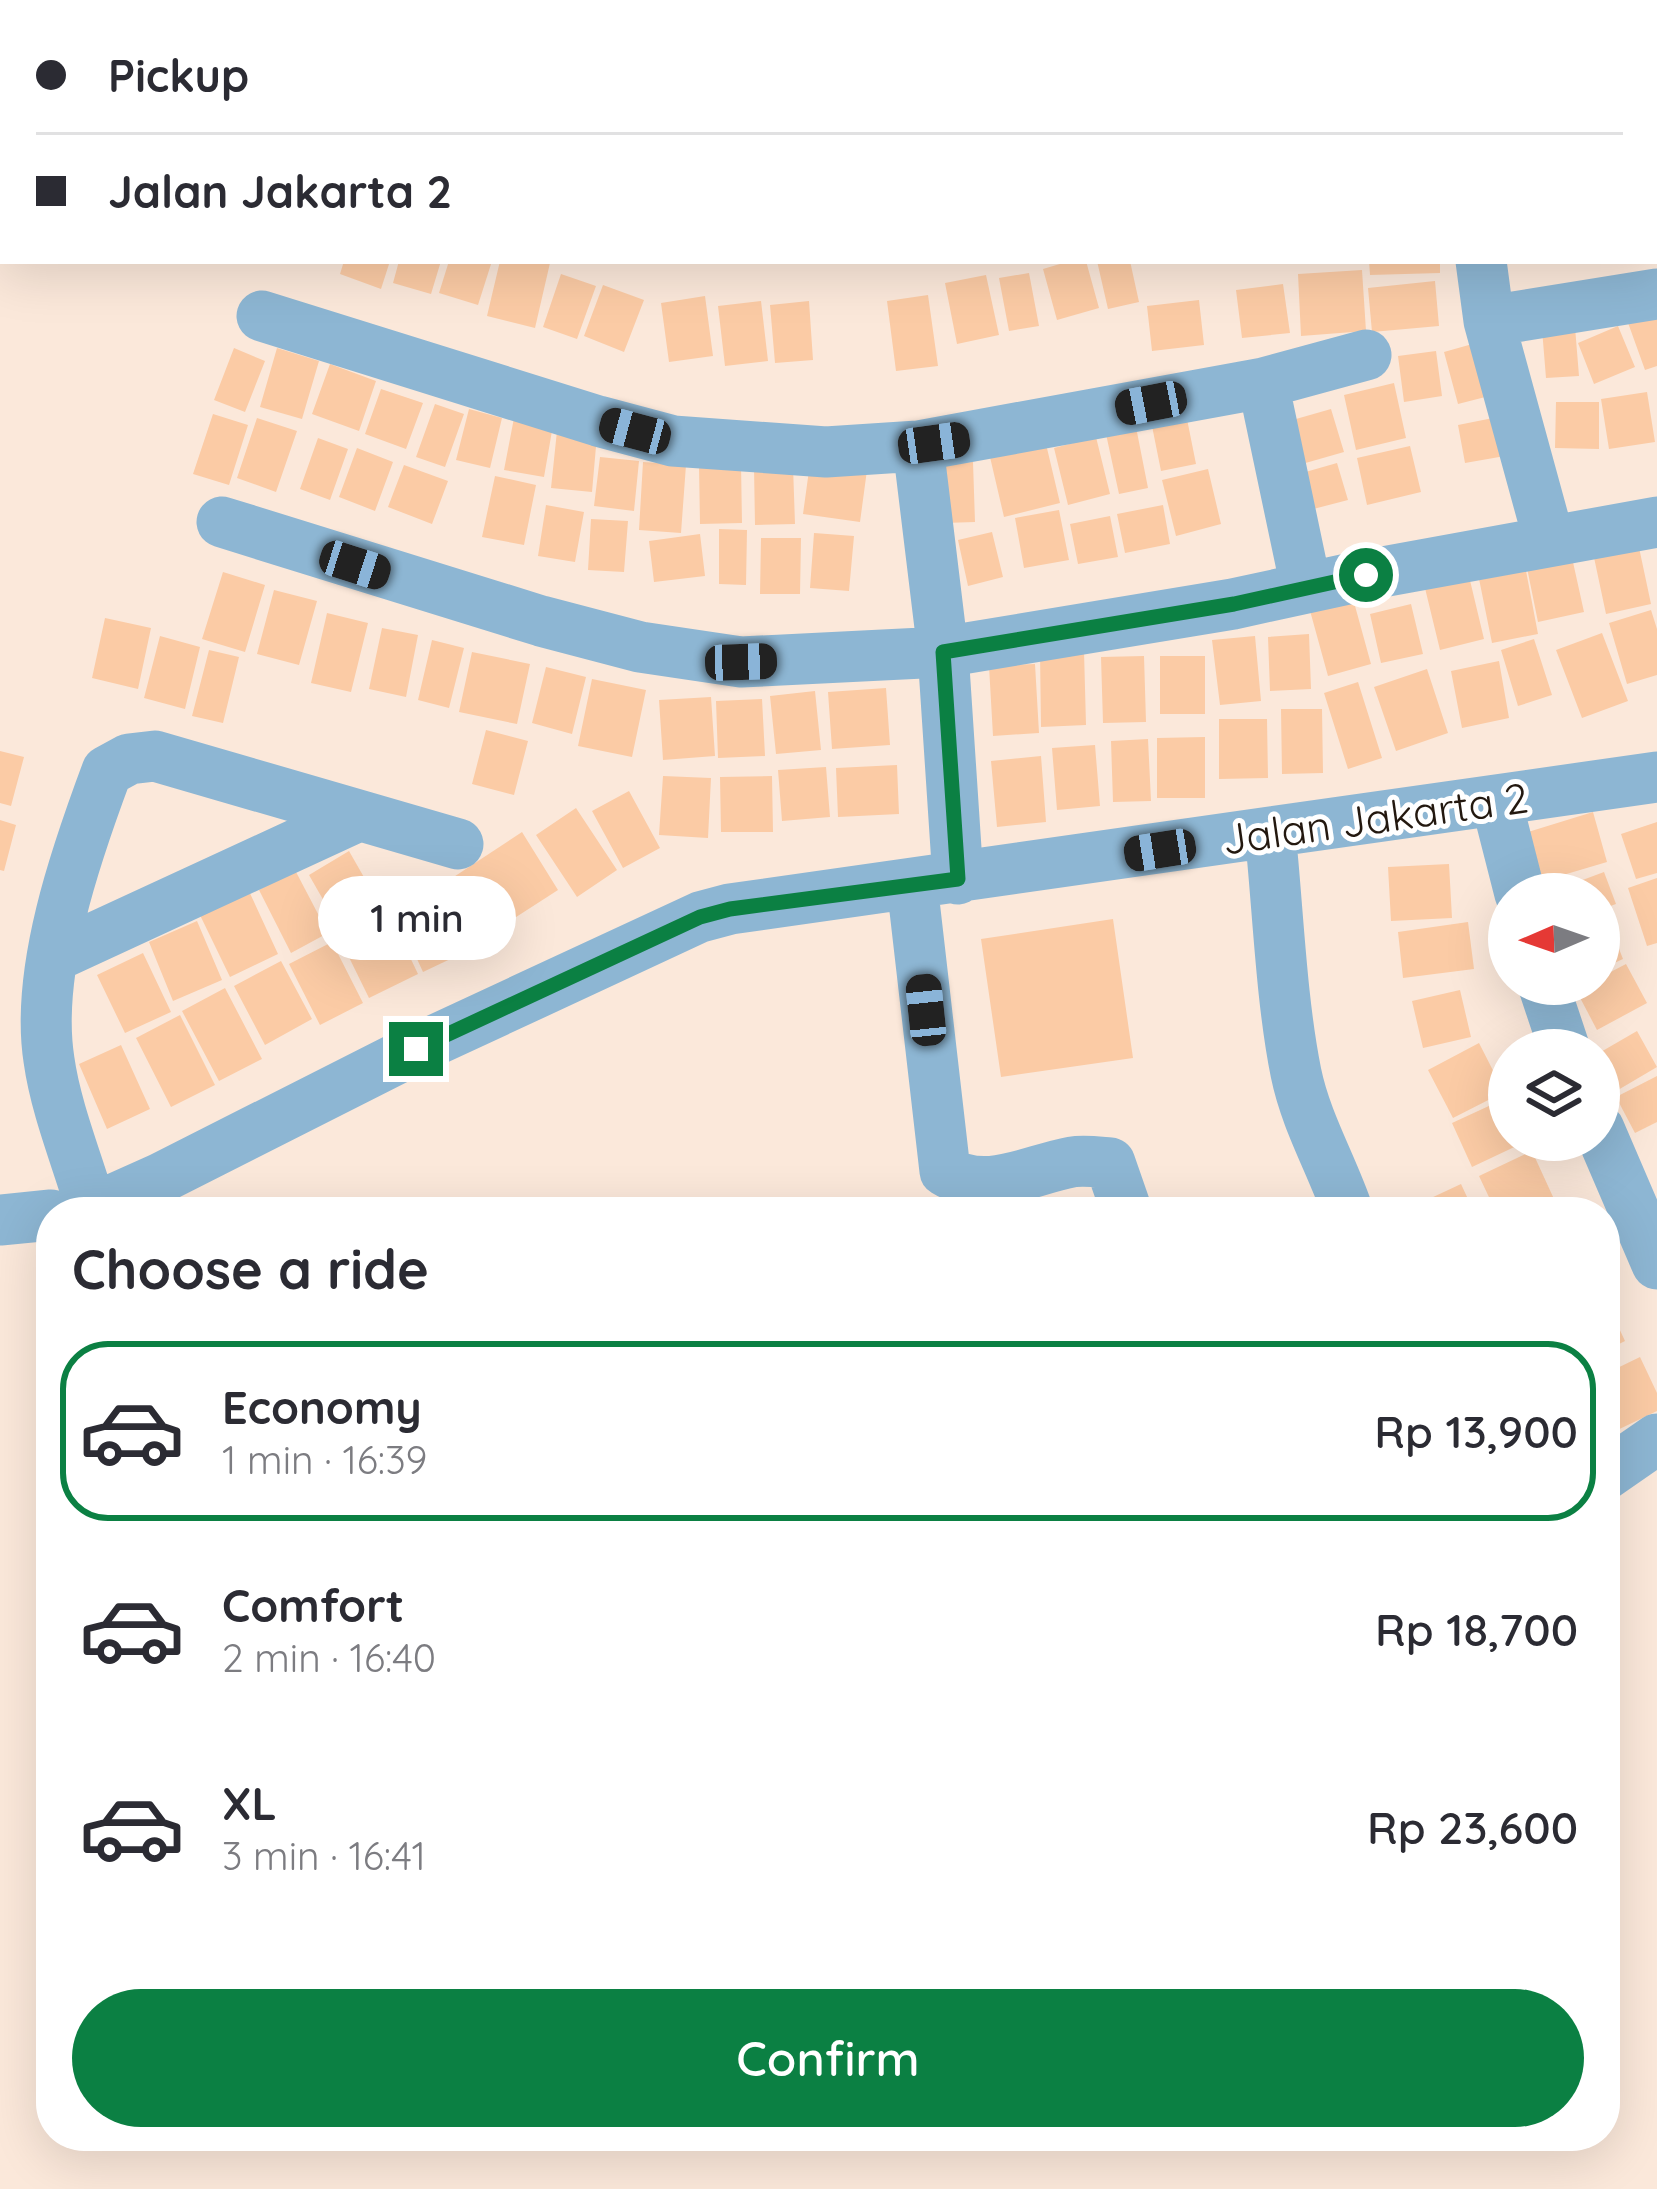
<!DOCTYPE html>
<html lang="en">
<head>
<meta charset="utf-8">
<style>
  body { margin:0; font-family:Quicksand,sans-serif; background:#f2f2f3; color:#2b2b33; height:100vh; display:flex; flex-direction:column; font-size:45px; white-space:nowrap }
  * { box-sizing:border-box; margin:0 }
  p { font-size:39px; color:#7c7c81 }
  .icon { flex:none; width:66px; height:66px; fill:none; stroke:currentColor; stroke-width:2; stroke-linecap:round; stroke-linejoin:round }
  .map { position:relative; flex:1; overflow:hidden }
  .details { position:absolute; left:36px; top:1197px; width:1584px; height:954px; display:flex; flex-direction:column; background:#fff; border-radius:48px; box-shadow:0 12px 48px #0002 }
  .details>* { flex:none }
  .hud { position:absolute; left:0px; top:0px; width:1659px; height:264px; box-shadow:0 12px 48px #0002; display:grid; align-content:center; height:264px; padding:0 36px; background:#fff }
  .needle { width:78px; rotate:268deg }
  .buttons { position:absolute; left:1488px; top:873px; display:grid; gap:24px }
  .buttons a { display:grid; place-items:center; width:132px; height:132px; border-radius:50%; background:#fff; box-shadow:0 12px 48px #0002; font-size:60px }
  .end { position:absolute; width:54px; height:54px; margin:-27px; border:15px solid #0b8043; background:#fff; box-shadow:0 0 0 6px #fff }
  .from { border-radius:50% }
  .bubble { position:absolute; height:84px; border-radius:42px; background:#fff; box-shadow:0 12px 48px #0002; font-size:39px; font-weight:600; line-height:84px; text-align:center }
  .car { position:absolute; width:36px; height:72px; margin:-36px -18px; border-radius:15px; box-shadow:0 0 9px 3px #0007; background:linear-gradient(#222 24%,#8ab4d8 0 40%,#222 0 76%,#8ab4d8 0 86%,#222 0) }
  .hud b { display:flex; align-items:center; gap:42px; height:114px; font-size:45px }
  .hud b+b { border-top:3px solid #e1e1e2 }
  .hud i { width:30px; height:30px; background:#2b2b33 }
  ul { padding:0; list-style:none }
  li { display:flex; align-items:center; gap:36px; height:180px; margin:0 24px 18px; padding:0 12px; border:6px solid transparent; border-radius:48px }
  li div { flex:1 }
  li b { display:block; font-size:45px }
  li em { font-style:normal; font-weight:600 }
  li.on { border-color:#0b8043 }
  li>.icon { width:108px; height:108px; stroke-width:1.5 }
  h2 { padding:0 36px; font-size:54px; line-height:144px }
  .action { display:flex; gap:24px; margin-top:auto; padding:24px 36px }
  .action a { flex:1; height:138px; border-radius:72px; background:#0b8043; color:#fff; font-size:48px; font-weight:600; line-height:138px; text-align:center }
  .map>svg:first-child { display:block }
</style>
</head>
<body>
<div class="map">
<svg width="1657" height="2189" viewBox="0 0 1657 2189">
  <rect width="100%" height="100%" fill="#fbe8da"/>
  <path fill="#fbcba5" d="M344,261H390L381,289L340,274Z
    M399,261H441L431,294L393,283Z
    M449,261H492L478,305L439,293Z
    M500,261L550,263L535,328L487,316Z
    M1070,261H1086L1099,308L1057,320L1043,269Z
    M1097,261H1130L1139,302L1108,309Z
    M1369,261H1440V273L1370,275Z
    M1362,270L1366,331L1301,336L1298,274Z
    M1029,273L1039,326L1009,331L999,278Z
    M561,274L596,286L577,339L543,327Z
    M986,275L999,335L957,344L945,283Z
    M1435,281L1439,326L1372,332L1368,288Z
    M1283,284L1290,333L1242,338L1236,290Z
    M603,285L644,300L624,352L584,336Z
    M928,295L938,366L896,371L887,301Z
    M705,296L713,356L669,362L661,303Z
    M1199,300L1204,345L1152,351L1147,306Z
    M761,301L768,361L725,366L718,306Z
    M809,301L813,360L775,363L770,305Z
    M1657,310V366L1645,370L1627,320Z
    M1618,326L1635,367L1594,384L1578,343Z
    M1575,327L1579,376L1546,378L1542,329Z
    M1483,341L1497,394L1458,404L1444,352Z
    M234,348L265,361L245,412L214,400Z
    M277,348L319,361L302,419L260,407Z
    M1436,351L1442,396L1404,402L1398,356Z
    M330,364L376,381L359,431L312,414Z
    M1394,383L1406,438L1356,450L1344,395Z
    M381,389L423,403L406,449L365,434Z
    M1647,392L1655,442L1609,449L1601,399Z
    M1556,402H1599V449L1555,448Z
    M435,404L464,414L445,467L416,457Z
    M469,409L502,418L490,468L456,460Z
    M1185,409L1196,464L1161,471L1150,416Z
    M1331,409L1344,452L1288,468L1275,425Z
    M213,414L248,425L229,485L193,474Z
    M1498,417L1505,456L1465,463L1458,425Z
    M257,418L297,431L276,492L237,478Z
    M514,418L553,425L544,477L504,470Z
    M1136,427L1148,488L1119,494L1106,434Z
    M557,431L597,435L592,492L551,488Z
    M1096,437L1110,494L1068,505L1054,448Z
    M318,438L348,449L330,500L300,489Z
    M1046,444L1060,503L1004,517L990,457Z
    M1410,446L1421,492L1367,505L1357,458Z
    M357,448L393,462L375,511L339,497Z
    M600,457L639,461L634,511L594,506Z
    M643,462L686,465L681,533L639,530Z
    M973,462L975,522L944,523L942,464Z
    M810,463L867,470L860,522L803,514Z
    M1337,463L1348,500L1298,513L1288,477Z
    M741,464L742,523L700,524L699,465Z
    M404,465L448,481L432,524L388,507Z
    M793,466L795,524L755,525L754,467Z
    M1208,469L1221,524L1176,536L1162,480Z
    M495,476L536,485L524,545L482,537Z
    M546,505L584,512L575,562L538,556Z
    M1163,505L1170,544L1125,553L1117,514Z
    M1059,510L1069,560L1024,568L1015,518Z
    M1110,516L1118,557L1078,564L1070,524Z
    M591,519L628,521L624,572L588,570Z
    M719,529L747,530L746,585L719,584Z
    M992,532L1003,577L968,586L958,540Z
    M814,533L854,536L849,591L810,588Z
    M700,534L705,576L654,582L649,541Z
    M761,538H801L800,594H760Z
    M1637,538L1651,604L1606,614L1592,548Z
    M1571,553L1584,612L1538,622L1526,563Z
    M1523,555L1538,634L1492,643L1476,564Z
    M223,572L265,585L245,652L202,639Z
    M1468,572L1484,639L1440,650L1424,584Z
    M274,590L317,601L299,665L257,654Z
    M1352,595L1371,664L1328,676L1309,607Z
    M1411,604L1423,654L1381,663L1370,614Z
    M1651,610L1657,629V675L1627,684L1609,623Z
    M327,613L368,623L351,692L311,683Z
    M105,618L151,628L138,689L92,678Z
    M382,628L418,635L406,697L369,689Z
    M1602,633L1628,701L1582,718L1556,650Z
    M1309,634L1311,689L1270,691L1268,637Z
    M160,636L200,647L185,709L144,698Z
    M1255,636L1261,701L1220,705L1212,640Z
    M1534,639L1552,695L1518,706L1501,650Z
    M432,640L464,648L449,708L418,700Z
    M209,650L239,657L223,723L192,716Z
    M1084,651L1086,725L1041,727L1040,652Z
    M472,652L530,664L517,724L459,712Z
    M1144,656L1146,722L1103,723L1101,657Z
    M1160,656H1205V714H1160Z
    M1499,661L1509,718L1462,728L1451,671Z
    M1035,664L1039,733L993,736L989,666Z
    M546,667L586,677L572,734L532,723Z
    M1427,669L1448,733L1396,751L1374,687Z
    M592,679L646,690L632,757L578,746Z
    M1358,682L1382,758L1348,769L1324,693Z
    M886,688L890,745L832,749L828,692Z
    M815,691L821,750L776,754L770,696Z
    M711,697L715,756L663,760L659,700Z
    M762,699L765,756L718,758L716,701Z
    M1281,709H1322L1323,773L1282,774Z
    M1219,719H1267L1268,778L1219,779Z
    M486,730L528,741L514,795L472,784Z
    M1205,737V798H1157V738Z
    M1148,739L1151,801L1113,802L1111,741Z
    M1095,745L1100,806L1057,810L1052,748Z
    M0,751L24,757L11,806L0,803Z
    M1041,756L1046,822L997,827L991,761Z
    M897,765L899,814L838,817L836,768Z
    M826,767L830,817L782,821L778,770Z
    M663,776L711,778L708,838L659,835Z
    M772,776L773,832H721L720,777Z
    M629,791L660,848L623,868L592,811Z
    M576,808L617,870L577,897L536,835Z
    M1593,812L1607,862L1526,886L1512,837Z
    M0,820L16,825L4,871L0,870Z
    M1657,822V873L1636,879L1621,834Z
    M522,832L558,890L476,943L440,886Z
    M349,851L381,907L341,931L309,875Z
    M1449,864L1452,918L1391,921L1388,867Z
    M295,870L328,933L291,953L259,890Z
    M1604,872L1616,904L1599,910V894H1545Z
    M1657,878V943L1647,946L1628,888Z
    M248,889L278,954L230,977L199,913Z
    M434,890L463,953L423,972L394,909Z
    M389,913L418,974L369,998L339,937Z
    M1113,919L1133,1058L1001,1077L981,939Z
    M197,921L222,980L173,1001L149,942Z
    M1468,922L1474,969L1403,978L1398,932Z
    M1610,926L1623,959L1599,970V931Z
    M332,942L363,1003L320,1025L289,964Z
    M143,953L171,1012L125,1033L97,975Z
    M281,961L312,1019L265,1045L234,986Z
    M1626,964L1647,1003L1597,1030L1576,990L1599,984V978Z
    M225,988L262,1059L219,1081L182,1011Z
    M1460,990L1471,1037L1423,1048L1412,1001Z
    M180,1015L215,1085L171,1107L136,1038Z
    M1637,1031L1657,1067L1618,1090L1599,1053Z
    M1479,1043L1504,1092L1453,1118L1428,1070Z
    M121,1045L150,1109L107,1129L79,1064Z
    M1657,1076V1122L1635,1133L1616,1097Z
    M1504,1099L1509,1110V1140H1529L1472,1167L1452,1123Z
    M1532,1151L1554,1199L1528,1212H1496L1479,1176Z
    M1461,1184L1474,1212H1401Z
    M1611,1311L1625,1341L1605,1351V1313Z
    M1640,1357L1657,1393V1411L1607,1435L1605,1374Z"/>
  <g fill="none" stroke-linecap="round" stroke-linejoin="round">
    <path stroke="#8db6d3" stroke-width="51" d="M1656,176H1657
      M1481,261L1489,321L1549,540
      M262,316L598,421L673,441L826,452L918,446
      M1489,321L1657,294
      M1263,383L1366,355
      M222,522L541,621L640,647L741,662L943,652L1233,604L1366,575L1657,522
      M1496,800L1520,894
      M1270,832C1278,908 1281,999 1296,1073C1306,1122 1332,1165 1348,1212
      M958,879L943,652L918,446L1263,383L1306,587
      M912,884L945,1171C986,1196 1029,1170 1072,1162C1084,1160 1098,1162 1110,1163L1127,1212
      M55,956L356,817
      M1543,984L1565,1050
      M1599,1129L1657,1264
      M92,1211C78,1162 56,1110 49,1060C35,971 76,854 107,771L129,759L155,756L458,844
      M85,1212L161,1178L416,1049L700,917L730,909L1657,777
      M0,1220L51,1215
      M1605,1475L1657,1439"/>
  </g>
  <g fill="none" stroke-linecap="round" stroke-linejoin="round">
    <path stroke="#0b8043" stroke-width="15" d="M416,1049L700,917L730,909L958,879L943,652L1234,604L1366,575"/>
  </g>
  <g text-anchor="middle" dominant-baseline="central" stroke-width="10" stroke-linejoin="round" paint-order="stroke">
    <g font-size="42" fill="#23180f" stroke="#fff">
      <text transform="translate(1375 818) rotate(-8)">Jalan Jakarta 2</text>
    </g>
  </g>
</svg>
<div class="buttons">
<a><svg class="needle" viewBox="-14 -14 28 28"><path d="M0-13l5 13h-10z" fill="#e53935"/><path d="M0 13l5-13h-10z" fill="#7c7c81"/></svg></a>
<a><svg class="icon" aria-label="layers" viewBox="0 0 24 24"><path d="M12 4l9 5-9 5-9-5zM3 14l9 5 9-5"/></svg></a>
</div>
<i class="end from" style="left:1366px;top:575px"></i>
<i class="end" style="left:416px;top:1049px"></i>
<div class="bubble" style="left:318px;top:876px;width:198px">1 min</div>
<i class="car" style="left:1151px;top:403px;rotate:259deg"></i>
<i class="car" style="left:635px;top:431px;rotate:285deg"></i>
<i class="car" style="left:934px;top:443px;rotate:82deg"></i>
<i class="car" style="left:355px;top:565px;rotate:108deg"></i>
<i class="car" style="left:741px;top:662px;rotate:88deg"></i>
<i class="car" style="left:1160px;top:850px;rotate:261deg"></i>
<i class="car" style="left:926px;top:1010px;rotate:354deg"></i>
<div class="hud">
<b><i class="from"></i>Pickup</b>
<b><i></i>Jalan Jakarta 2</b>
</div>
<section class="details">
<h2>Choose a ride</h2>
<ul>
<li class="on"><svg class="icon" aria-label="car" viewBox="0 0 24 24"><path d="M5 17H2v-5l4-1 3-4h7l3 4 3 1v5h-3M9 17h6M6 11h13"/><circle cx="7" cy="17" r="2"/><circle cx="17" cy="17" r="2"/></svg><div><b>Economy</b><p>1 min · 16:39</p></div><em>Rp 13,900</em></li>
<li><svg class="icon" aria-label="car" viewBox="0 0 24 24"><path d="M5 17H2v-5l4-1 3-4h7l3 4 3 1v5h-3M9 17h6M6 11h13"/><circle cx="7" cy="17" r="2"/><circle cx="17" cy="17" r="2"/></svg><div><b>Comfort</b><p>2 min · 16:40</p></div><em>Rp 18,700</em></li>
<li><svg class="icon" aria-label="car" viewBox="0 0 24 24"><path d="M5 17H2v-5l4-1 3-4h7l3 4 3 1v5h-3M9 17h6M6 11h13"/><circle cx="7" cy="17" r="2"/><circle cx="17" cy="17" r="2"/></svg><div><b>XL</b><p>3 min · 16:41</p></div><em>Rp 23,600</em></li>
</ul>
<div class="action"><a>Confirm</a></div>
</section>
</div>
</body>
</html>
